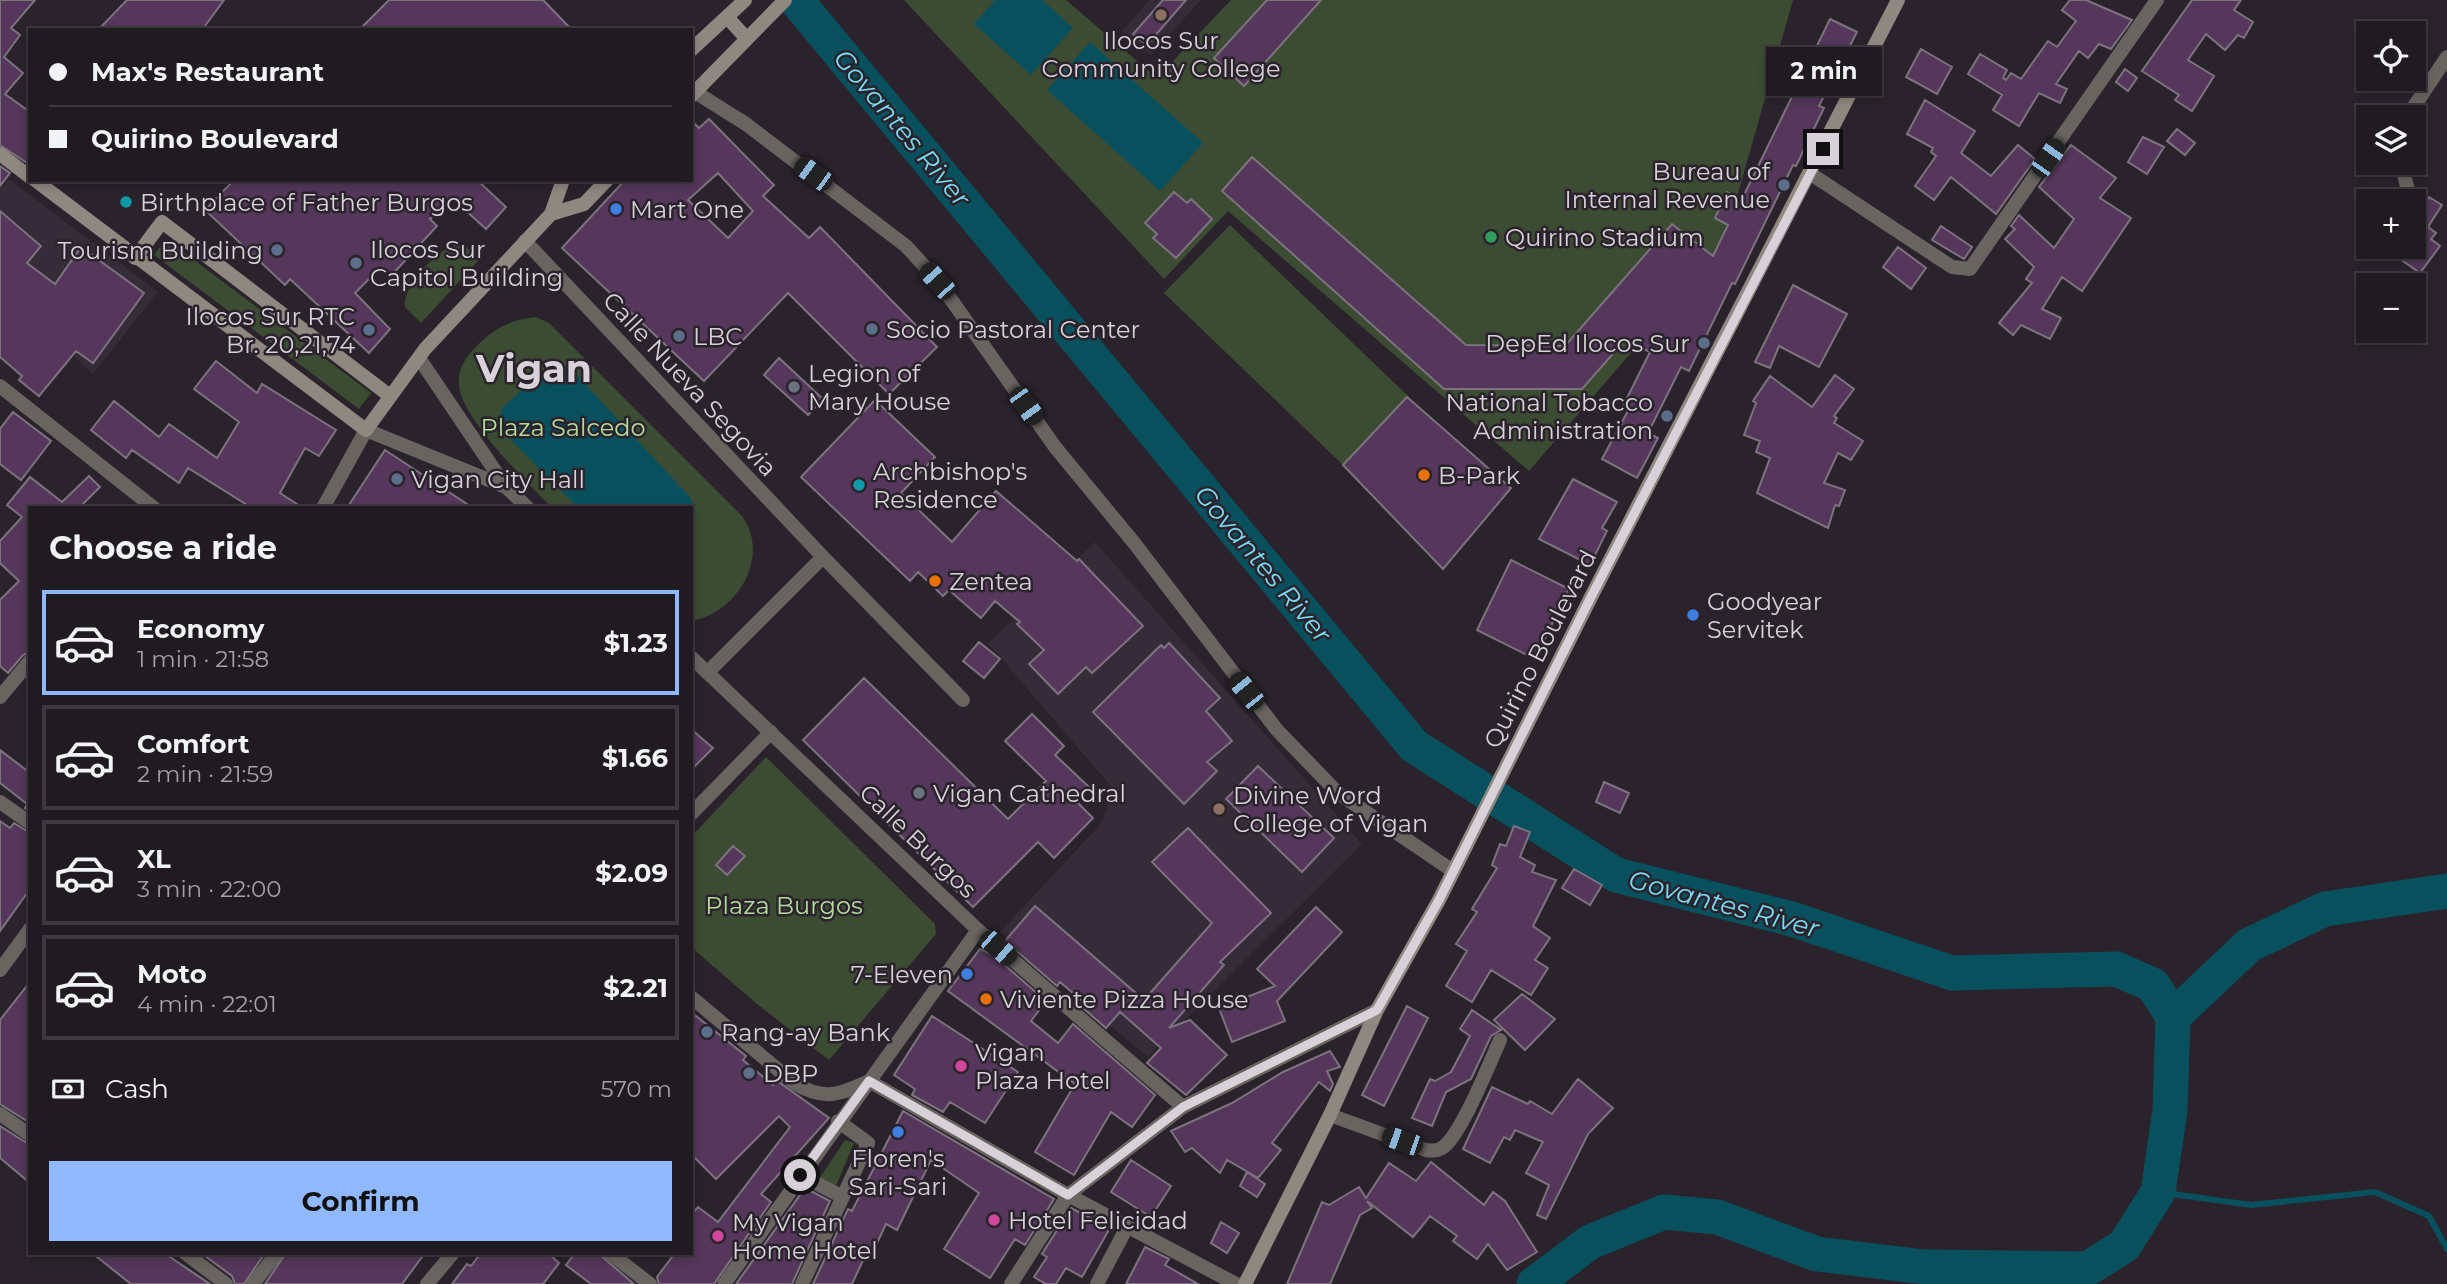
<!DOCTYPE html>
<html lang="en">
<head>
<meta charset="utf-8">
<style>
  body { margin:0; font-family:Montserrat,sans-serif; background:#28232a; color:#f1f3f6; height:100vh; display:flex; flex-direction:column; font-size:26px; white-space:nowrap }
  * { box-sizing:border-box; margin:0 }
  p { font-size:23px; color:#a2a1a5 }
  .icon { flex:none; width:38px; height:38px; fill:none; stroke:currentColor; stroke-width:2; stroke-linecap:round; stroke-linejoin:round }
  .map { position:relative; flex:1; overflow:hidden }
  .sheet { position:absolute; left:28px; top:506px; width:665px; height:749px; display:flex; flex-direction:column; background:#201a21; border-radius:0px; box-shadow:0 4px 10px #0003,0 0 0 2px #3d383f }
  .sheet>* { flex:none }
  .banner { position:absolute; left:28px; top:28px; width:665px; height:154px; border-radius:0px; box-shadow:0 4px 10px #0003,0 0 0 2px #3d383f; display:grid; align-content:center; height:154px; padding:0 21px; background:#201a21 }
  .controls { position:absolute; left:2356px; top:21px; display:grid; gap:14px }
  .controls a { display:grid; place-items:center; width:70px; height:70px; border-radius:0px; background:#201a21; box-shadow:0 4px 10px #0003,0 0 0 2px #3d383f; font-size:35px }
  .end { position:absolute; width:32px; height:32px; margin:-16px; border:9px solid #d7d2d8; background:#111; box-shadow:0 0 0 4px #111 }
  .from { border-radius:50% }
  .bubble { position:absolute; height:49px; border-radius:0px; background:#201a21; box-shadow:0 4px 10px #0003,0 0 0 2px #3d383f; font-size:23px; font-weight:700; line-height:49px; text-align:center }
  .car { position:absolute; width:21px; height:42px; margin:-21px -10px; border-radius:9px; box-shadow:0 0 5px 2px #0007; background:linear-gradient(#222 24%,#8ab4d8 0 40%,#222 0 76%,#8ab4d8 0 86%,#222 0) }
  .banner b { display:flex; align-items:center; gap:24px; height:66px; font-size:26px }
  .banner b+b { border-top:2px solid #3d383f }
  .banner i { width:18px; height:18px; background:#f1f3f6 }
  ul { padding:0; list-style:none }
  li { display:flex; align-items:center; gap:21px; height:105px; margin:0 14px 10px; padding:0 7px; border:4px solid #3d383f; border-radius:0px }
  li div { flex:1 }
  li b { display:block; font-size:26px }
  li em { font-style:normal; font-weight:700 }
  li.selected { border-color:#90b8fd }
  li>.icon { width:63px; height:63px; stroke-width:1.5 }
  h2 { padding:0 21px; font-size:32px; line-height:84px }
  .pay { display:flex; align-items:center; gap:18px; height:77px; padding:0 21px; font-size:26px }
  .pay p { margin-inline-start:auto }
  .action { display:flex; gap:14px; margin-top:auto; padding:14px 21px }
  .action a { flex:1; height:80px; border-radius:0px; background:#90b8fd; color:#111; font-size:28px; font-weight:700; line-height:80px; text-align:center }
  .map>svg:first-child { display:block }
</style>
</head>
<body>
<div class="map">
<svg width="2447" height="1284" viewBox="0 0 2447 1284">
  <rect width="100%" height="100%" fill="#2a232c"/>
  <path fill="#362b39" d="M1150,0H1201L1151,55L1122,31Z
    M9,179L158,292L93,374L64,347L0,312V189Z
    M1095,542L1362,844L1148,1057L999,933L1099,826L1115,791L988,643Z"/>
  <path fill="#3c4c32" d="M904,0H1066L1157,78L1231,0H1793L1723,246L1529,471L1228,211L1164,279Z
    M1230,225L1409,397L1343,465L1164,293Z
    M166,239L371,393L359,409L154,255Z
    M459,244L465,245L478,261L421,323L405,307C402,286 439,247 459,244Z
    M536,317L549,323L742,516C771,556 738,613 691,621V508L551,507C527,482 461,418 459,385C457,369 466,357 476,347C492,329 512,319 536,317Z
    M766,757L935,924L936,934L829,1060L757,1004L691,947V837Z
    M845,1140L854,1143L836,1186L819,1179Z"/>
  <path fill="#08505e" d="M995,0H1042L1073,28L1031,75L974,24Z
    M1090,42L1203,143L1160,191L1047,90Z
    M563,365L572,370L690,497L696,513L691,522V508L577,507L508,437L500,420L502,408L523,389L547,369Z"/>
  <g fill="none" stroke-linecap="round" stroke-linejoin="round">
    <path stroke="#08505e" stroke-width="6" d="M2158,1192L2251,1205L2375,1192L2429,1216L2447,1249"/>
    <path stroke="#08505e" stroke-width="35" d="M796,0L1414,746L1616,875L1792,919L1952,973L2116,969L2153,985L2173,1017L2170,1110L2158,1192L2124,1246L2087,1269L1925,1267L1817,1254L1717,1217L1664,1212L1590,1242L1534,1284
      M2173,1017L2249,945L2325,909L2447,891"/>
  </g>
  <path fill="#54375a" stroke="#7c737e" stroke-width="2" fill-rule="evenodd" d="M0,0H35L11,28L20,35L4,57L23,73L5,94L30,112V165L0,145Z
    M127,0H224L202,30H98Z
    M389,0H543L572,30H359Z
    M1163,0H1186L1147,45L1133,34Z
    M1267,0H1321L1244,86L1214,58Z
    M2070,0H2086L2132,20L2111,49L2099,44L2088,58L2079,51L2056,84L2067,89L2060,103L2039,93L2019,126L1993,110L2002,95L1968,74L1980,54L2007,70L2003,78L2006,80L2011,73L2021,79L2048,41L2057,47L2076,21L2062,10Z
    M2192,0H2241L2234,10L2253,22L2244,38L2238,35L2225,50L2206,34L2188,60L2214,76L2192,111L2175,100L2179,95L2142,71Z
    M1830,19L1857,32L1819,106L1824,108L1796,166L1793,165L1735,284L1732,283L1689,371L1681,367L1648,433L1658,438L1637,478L1602,459L1629,409L1623,406L1650,352L1625,340L1582,389H1444L1222,191L1252,157L1466,345L1565,346L1672,224L1713,256L1728,225L1715,218L1727,192L1742,199Z
    M1921,49L1952,67L1937,94L1906,77Z
    M2125,69L2137,78L2128,91L2116,82Z
    M1925,100L1975,131L1961,153L1991,176L2018,145L2035,159L1996,214L1951,177L1934,200L1915,186L1936,156L1931,152L1933,148L1907,134Z
    M709,119L774,185L763,196L809,238L820,227L937,347L889,394L788,293L704,381L562,248L625,180H691V120L699,128ZM718,173L753,211L728,238L688,200Z
    M2177,129L2195,143L2185,155L2167,141Z
    M2143,137L2164,147L2147,174L2128,162Z
    M2071,145L2116,178L2100,198L2131,218L2082,291L2062,277L2042,309L2061,318L2050,339L2021,325L2013,335L1999,323L2032,283L2026,279L2034,267L2005,239L2015,229L2011,226L2019,215L2054,248L2074,219L2039,187Z
    M0,166L10,173L0,186Z
    M234,180H477L506,207L486,229L451,197L430,219L437,226L390,277L380,268L355,293L390,329L369,353L290,279L285,285L205,210Z
    M1174,192L1187,203L1191,199L1212,219L1176,258L1153,238L1157,234L1145,223Z
    M2429,197L2442,205L2428,227L2436,233L2431,239L2440,246L2420,273L2383,247H2413V216L2416,218Z
    M0,211L41,246L27,263L55,284L81,247L144,293L93,363L76,351L39,396L19,380L22,376L0,357Z
    M1941,226L1972,247L1964,259L1932,240Z
    M1898,247L1926,268L1911,289L1883,267Z
    M1793,285L1847,314L1819,367L1779,346L1770,368L1755,362Z
    M779,358L823,399L808,415L764,375Z
    M216,361L257,393L262,384L336,430L319,456L305,448L280,493L303,508H252L188,468L179,483L132,450L126,458L91,430L114,401L159,437L169,424L217,458L239,422L194,389Z
    M1835,375L1854,389L1834,416L1837,418L1834,423L1863,441L1851,460L1838,453L1824,483L1845,490L1839,506L1835,505L1828,528L1757,493L1770,458L1756,452L1760,441L1744,435L1756,403L1753,401L1770,376L1812,407Z
    M1407,397L1511,488L1443,569L1343,465Z
    M875,400L935,457L901,493L952,542L996,491L1077,561L1079,559L1143,626L1092,673L1086,667L1058,694L1029,664L1044,650L1017,624L1020,622L995,601L981,618L949,590L943,596L918,572L910,581L801,477Z
    M13,412L51,441L21,480L0,464V429Z
    M385,450L473,508H347Z
    M89,476L100,487L79,508H30V652L23,655L8,673L0,666V600L19,581L0,563V541L22,517L7,505L30,477L62,502Z
    M1573,479L1617,502L1602,528L1607,531L1590,565L1539,539Z
    M1511,560L1569,589L1535,659L1477,630Z
    M979,642L1000,659L984,678L963,661Z
    M1169,643L1220,698L1206,711L1232,741L1207,762L1217,771L1184,804L1093,712L1161,645L1164,648Z
    M864,678L1008,819L1046,781L1005,741L1032,714L1064,746L1055,755L1089,787L1075,800L1093,818L1054,858L1038,842L973,907L803,740Z
    M691,729L713,748L691,770Z
    M0,750L30,773V811L25,808L27,804L0,783Z
    M1258,766L1334,838L1302,872L1226,799Z
    M1604,782L1629,793L1620,813L1596,802Z
    M0,821L10,828L14,823L30,833V889L0,931Z
    M1514,826L1530,832L1520,857L1535,865L1532,872L1556,880L1533,926L1550,938L1535,960L1548,968L1531,995L1491,970L1472,1002L1446,986L1467,951L1456,944L1477,912L1472,909L1497,868L1492,865L1500,844L1506,846Z
    M1188,828L1271,913L1220,962L1224,965L1169,1028L1190,1020L1227,1055L1186,1095L1147,1063L1161,1048L1120,1012L1106,1028L1084,1009L1087,1005L1060,982L1057,986L1005,941L1035,906L1144,1000L1212,923L1152,862Z
    M733,846L745,856L727,875L716,865Z
    M1574,869L1602,885L1590,905L1562,888Z
    M1316,907L1342,932L1277,1001L1285,1021L1232,1042L1219,1008L1275,986L1257,969Z
    M980,949L993,955L1046,1001L1031,1021L1058,1043L1073,1024L1155,1095L1132,1127L1111,1112L1074,1175L1035,1152L1075,1084L948,991Z
    M30,982V1123L0,1104V1020Z
    M1522,994L1555,1019L1525,1050L1494,1020Z
    M1407,1006L1428,1018L1384,1106L1362,1095Z
    M1472,1010L1501,1030L1491,1036L1471,1079L1446,1092L1432,1126L1412,1118L1430,1079L1435,1081L1451,1072L1470,1036L1460,1029Z
    M691,1012L746,1056L743,1060L773,1085L776,1080L829,1118L761,1194L771,1202L714,1284H659L657,1277L675,1253H691V1215L698,1207L718,1222L790,1127L779,1116L716,1179L691,1154Z
    M932,1016L1018,1072L985,1123L950,1102L943,1112L912,1095L915,1089L894,1075Z
    M1330,1051L1340,1067L1327,1071L1333,1084L1330,1091L1319,1082L1272,1143L1281,1150L1258,1178L1227,1160L1220,1173L1192,1148L1185,1152L1171,1131L1232,1103L1283,1072Z
    M1578,1079L1613,1108L1588,1134L1546,1219L1537,1215L1549,1185L1526,1173L1543,1142L1515,1130L1510,1140L1504,1137L1490,1163L1463,1149L1492,1087L1528,1104L1530,1101L1552,1114Z
    M903,1111L1054,1199L1025,1245L1015,1239L990,1278L944,1249L979,1193L931,1160L897,1230L886,1224L870,1258L865,1256L852,1284H813L848,1209L852,1211Z
    M0,1126L30,1145V1183L0,1158Z
    M1131,1160L1171,1186L1151,1217L1111,1192Z
    M1431,1162L1484,1205L1493,1192L1505,1201L1537,1252L1507,1270L1488,1244L1477,1259L1453,1241L1457,1236L1430,1216L1413,1237L1367,1201L1372,1208L1360,1215L1330,1284H1287L1322,1202L1329,1205L1359,1187L1366,1198L1389,1163L1416,1181Z
    M1247,1172L1265,1184L1257,1197L1240,1186Z
    M805,1188L830,1201L792,1284H736Z
    M1071,1208L1110,1228L1082,1277L1066,1268L1056,1284H1046L1034,1277L1047,1257L1042,1254Z
    M1221,1222L1239,1233L1227,1253L1211,1243Z
    M1145,1247L1169,1259L1165,1265L1198,1284H1126Z
    M92,1253H164L210,1284H131Z
    M207,1253H265L244,1284H235L232,1276L205,1256Z
    M286,1253H425L402,1284H265Z
    M481,1253H548L559,1263L543,1284H452L467,1264L471,1266Z
    M575,1253H598L634,1284H591L566,1265Z"/>
  <g fill="none" stroke-linecap="round" stroke-linejoin="round">
    <path stroke="#686560" stroke-width="14" d="M419,358L506,487
      M800,1175L843,1197
      M802,1284L868,1143L838,1121"/>
    <path stroke="#686560" stroke-width="14" d="M2407,117L2447,57
      M2401,163L2410,198
      M1811,174L1952,267L1970,269L2157,0
      M525,241L823,557L963,700
      M708,672L823,557
      M0,697L30,661
      M0,802L30,823
      M691,814L771,732
      M0,1114L30,1135
      M1330,1115L1426,1150C1432,1151 1437,1151 1442,1148C1461,1136 1490,1062 1500,1040
      M185,1253L226,1284
      M610,1253L650,1284
      M253,1284L277,1253
      M427,1284L453,1253
      M724,1284L978,930
      M1011,1284L1068,1195L1183,1107
      M1097,1284L1127,1227"/>
    <path stroke="#686560" stroke-width="14" d="M695,92L746,124L906,246L938,281L1055,447L1135,544L1277,730L1338,793L1453,871
      M0,386L154,508
      M323,508L366,430L506,487L528,508
      M691,657L978,930L1183,1107L1377,1010
      M0,970L30,929
      M691,997L794,1083C824,1101 839,1095 869,1081L1068,1195L1236,1284"/>
    <path stroke="#8e8880" stroke-width="14" d="M727,17L747,39
      M691,50L745,0
      M691,96L785,0
      M0,154L30,177
      M35,180L366,430L425,349L551,214L563,180
      M551,214L584,204L607,180
      M135,258L162,222L390,396
      M1245,1284L1330,1115L1377,1010L1439,900L1592,595L1898,0"/>
  </g>
  <g fill="none" stroke-linecap="round" stroke-linejoin="round">
    <path stroke="#d7d2d8" stroke-width="9" d="M800,1175L869,1081L1068,1195L1183,1107L1377,1010L1439,900L1592,595L1823,149"/>
  </g>
  <g fill="#8d6e63" stroke="#2a232c" stroke-width="2.5">
    <circle cx="1161" cy="15" r="7"/>
    <circle cx="1219" cy="809" r="7"/>
  </g>
  <g fill="#5c6f8a" stroke="#2a232c" stroke-width="2.5">
    <circle cx="1784" cy="185" r="7"/>
    <circle cx="277" cy="250" r="7"/>
    <circle cx="356" cy="263" r="7"/>
    <circle cx="872" cy="329" r="7"/>
    <circle cx="369" cy="330" r="7"/>
    <circle cx="679" cy="336" r="7"/>
    <circle cx="1704" cy="343" r="7"/>
    <circle cx="1667" cy="416" r="7"/>
    <circle cx="397" cy="479" r="7"/>
    <circle cx="707" cy="1032" r="7"/>
    <circle cx="749" cy="1073" r="7"/>
  </g>
  <g fill="#0f9aa8" stroke="#2a232c" stroke-width="2.5">
    <circle cx="126" cy="202" r="7"/>
    <circle cx="859" cy="485" r="7"/>
  </g>
  <g fill="#3f7fe0" stroke="#2a232c" stroke-width="2.5">
    <circle cx="616" cy="209" r="7"/>
    <circle cx="1693" cy="615" r="7"/>
    <circle cx="967" cy="974" r="7"/>
    <circle cx="898" cy="1132" r="7"/>
  </g>
  <circle fill="#2e9e5b" stroke="#2a232c" stroke-width="2.5" cx="1491" cy="237" r="7"/>
  <g fill="#6b7280" stroke="#2a232c" stroke-width="2.5">
    <circle cx="794" cy="387" r="7"/>
    <circle cx="919" cy="793" r="7"/>
  </g>
  <g fill="#e8710a" stroke="#2a232c" stroke-width="2.5">
    <circle cx="1424" cy="475" r="7"/>
    <circle cx="935" cy="581" r="7"/>
    <circle cx="986" cy="999" r="7"/>
  </g>
  <g fill="#d1479c" stroke="#2a232c" stroke-width="2.5">
    <circle cx="961" cy="1066" r="7"/>
    <circle cx="994" cy="1220" r="7"/>
    <circle cx="718" cy="1236" r="7"/>
  </g>
  <g text-anchor="middle" dominant-baseline="central" stroke-width="5" stroke-linejoin="round" paint-order="stroke">
    <g font-size="24" fill="#d7d2d8" stroke="#2a232c" text-anchor="start">
      <text x="1161" y="40" text-anchor="middle">Ilocos Sur<tspan x="1161" dy="28">Community College</tspan></text>
      <text x="1770" y="171" text-anchor="end">Bureau of<tspan x="1770" dy="28">Internal Revenue</tspan></text>
      <text x="140" y="202">Birthplace of Father Burgos</text>
      <text x="630" y="209">Mart One</text>
      <text x="1505" y="237">Quirino Stadium</text>
      <text x="370" y="249">Ilocos Sur<tspan x="370" dy="28">Capitol Building</tspan></text>
      <text x="263" y="250" text-anchor="end">Tourism Building</text>
      <text x="355" y="316" text-anchor="end">Ilocos Sur RTC<tspan x="355" dy="28">Br. 20,21,74</tspan></text>
      <text x="886" y="329">Socio Pastoral Center</text>
      <text x="693" y="336">LBC</text>
      <text x="1690" y="343" text-anchor="end">DepEd Ilocos Sur</text>
      <text x="808" y="373">Legion of<tspan x="808" dy="28">Mary House</tspan></text>
      <text x="1653" y="402" text-anchor="end">National Tobacco<tspan x="1653" dy="28">Administration</tspan></text>
      <text x="873" y="471">Archbishop's<tspan x="873" dy="28">Residence</tspan></text>
      <text x="1438" y="475">B-Park</text>
      <text x="411" y="479">Vigan City Hall</text>
      <text x="949" y="581">Zentea</text>
      <text x="1707" y="601">Goodyear<tspan x="1707" dy="28">Servitek</tspan></text>
      <text x="933" y="793">Vigan Cathedral</text>
      <text x="1233" y="795">Divine Word<tspan x="1233" dy="28">College of Vigan</tspan></text>
      <text x="953" y="974" text-anchor="end">7-Eleven</text>
      <text x="1000" y="999">Viviente Pizza House</text>
      <text x="721" y="1032">Rang-ay Bank</text>
      <text x="975" y="1052">Vigan<tspan x="975" dy="28">Plaza Hotel</tspan></text>
      <text x="763" y="1073">DBP</text>
      <text x="898" y="1158" text-anchor="middle">Floren's<tspan x="898" dy="28">Sari-Sari</tspan></text>
      <text x="1008" y="1220">Hotel Felicidad</text>
      <text x="732" y="1222">My Vigan<tspan x="732" dy="28">Home Hotel</tspan></text>
    </g>
    <g font-size="24" fill="#d7d2d8" stroke="#2a232c">
      <text transform="translate(690 384) rotate(47)">Calle Nueva Segovia</text>
      <text transform="translate(1540 649) rotate(-63)">Quirino Boulevard</text>
      <text transform="translate(918 841) rotate(44)">Calle Burgos</text>
    </g>
    <g font-size="24" fill="#b3dc9a" stroke="#2a232c">
      <text x="563" y="427">Plaza Salcedo</text>
      <text x="784" y="905">Plaza Burgos</text>
    </g>
    <g font-size="26" font-style="italic" fill="#79daf3" stroke="#2a232c">
      <text transform="translate(902 128) rotate(50)">Govantes River</text>
      <text transform="translate(1263 564) rotate(50)">Govantes River</text>
      <text transform="translate(1724 904) rotate(15)">Govantes River</text>
    </g>
    <g font-size="38" font-weight="bold" fill="#d7d2d8" stroke="#2a232c">
      <text x="534" y="368">Vigan</text>
    </g>
  </g>
</svg>
<div class="controls">
<a><svg class="icon" aria-label="locate" viewBox="0 0 24 24"><circle cx="12" cy="12" r="6"/><path d="M12 2v4M12 18v4M2 12h4M18 12h4"/></svg></a>
<a><svg class="icon" aria-label="layers" viewBox="0 0 24 24"><path d="M12 4l9 5-9 5-9-5zM3 14l9 5 9-5"/></svg></a>
<a>+</a>
<a>−</a>
</div>
<i class="end from" style="left:800px;top:1175px"></i>
<i class="end" style="left:1823px;top:149px"></i>
<div class="bubble" style="left:1766px;top:47px;width:116px">2 min</div>
<i class="car" style="left:2048px;top:158px;rotate:35deg"></i>
<i class="car" style="left:813px;top:174px;rotate:306deg"></i>
<i class="car" style="left:937px;top:281px;rotate:318deg"></i>
<i class="car" style="left:1026px;top:406px;rotate:144deg"></i>
<i class="car" style="left:1246px;top:691px;rotate:321deg"></i>
<i class="car" style="left:998px;top:948px;rotate:131deg"></i>
<i class="car" style="left:1402px;top:1141px;rotate:289deg"></i>
<div class="banner">
<b><i class="from"></i>Max's Restaurant</b>
<b><i></i>Quirino Boulevard</b>
</div>
<section class="sheet">
<h2>Choose a ride</h2>
<ul>
<li class="selected"><svg class="icon" aria-label="car" viewBox="0 0 24 24"><path d="M5 17H2v-5l4-1 3-4h7l3 4 3 1v5h-3M9 17h6M6 11h13"/><circle cx="7" cy="17" r="2"/><circle cx="17" cy="17" r="2"/></svg><div><b>Economy</b><p>1 min · 21:58</p></div><em>$1.23</em></li>
<li><svg class="icon" aria-label="car" viewBox="0 0 24 24"><path d="M5 17H2v-5l4-1 3-4h7l3 4 3 1v5h-3M9 17h6M6 11h13"/><circle cx="7" cy="17" r="2"/><circle cx="17" cy="17" r="2"/></svg><div><b>Comfort</b><p>2 min · 21:59</p></div><em>$1.66</em></li>
<li><svg class="icon" aria-label="car" viewBox="0 0 24 24"><path d="M5 17H2v-5l4-1 3-4h7l3 4 3 1v5h-3M9 17h6M6 11h13"/><circle cx="7" cy="17" r="2"/><circle cx="17" cy="17" r="2"/></svg><div><b>XL</b><p>3 min · 22:00</p></div><em>$2.09</em></li>
<li><svg class="icon" aria-label="car" viewBox="0 0 24 24"><path d="M5 17H2v-5l4-1 3-4h7l3 4 3 1v5h-3M9 17h6M6 11h13"/><circle cx="7" cy="17" r="2"/><circle cx="17" cy="17" r="2"/></svg><div><b>Moto</b><p>4 min · 22:01</p></div><em>$2.21</em></li>
</ul>
<div class="pay"><svg class="icon" aria-label="cash" viewBox="0 0 24 24"><path d="M3 7h18v10H3z"/><circle cx="12" cy="12" r="2"/></svg>Cash<p>570 m</p></div>
<div class="action"><a>Confirm</a></div>
</section>
</div>
</body>
</html>
